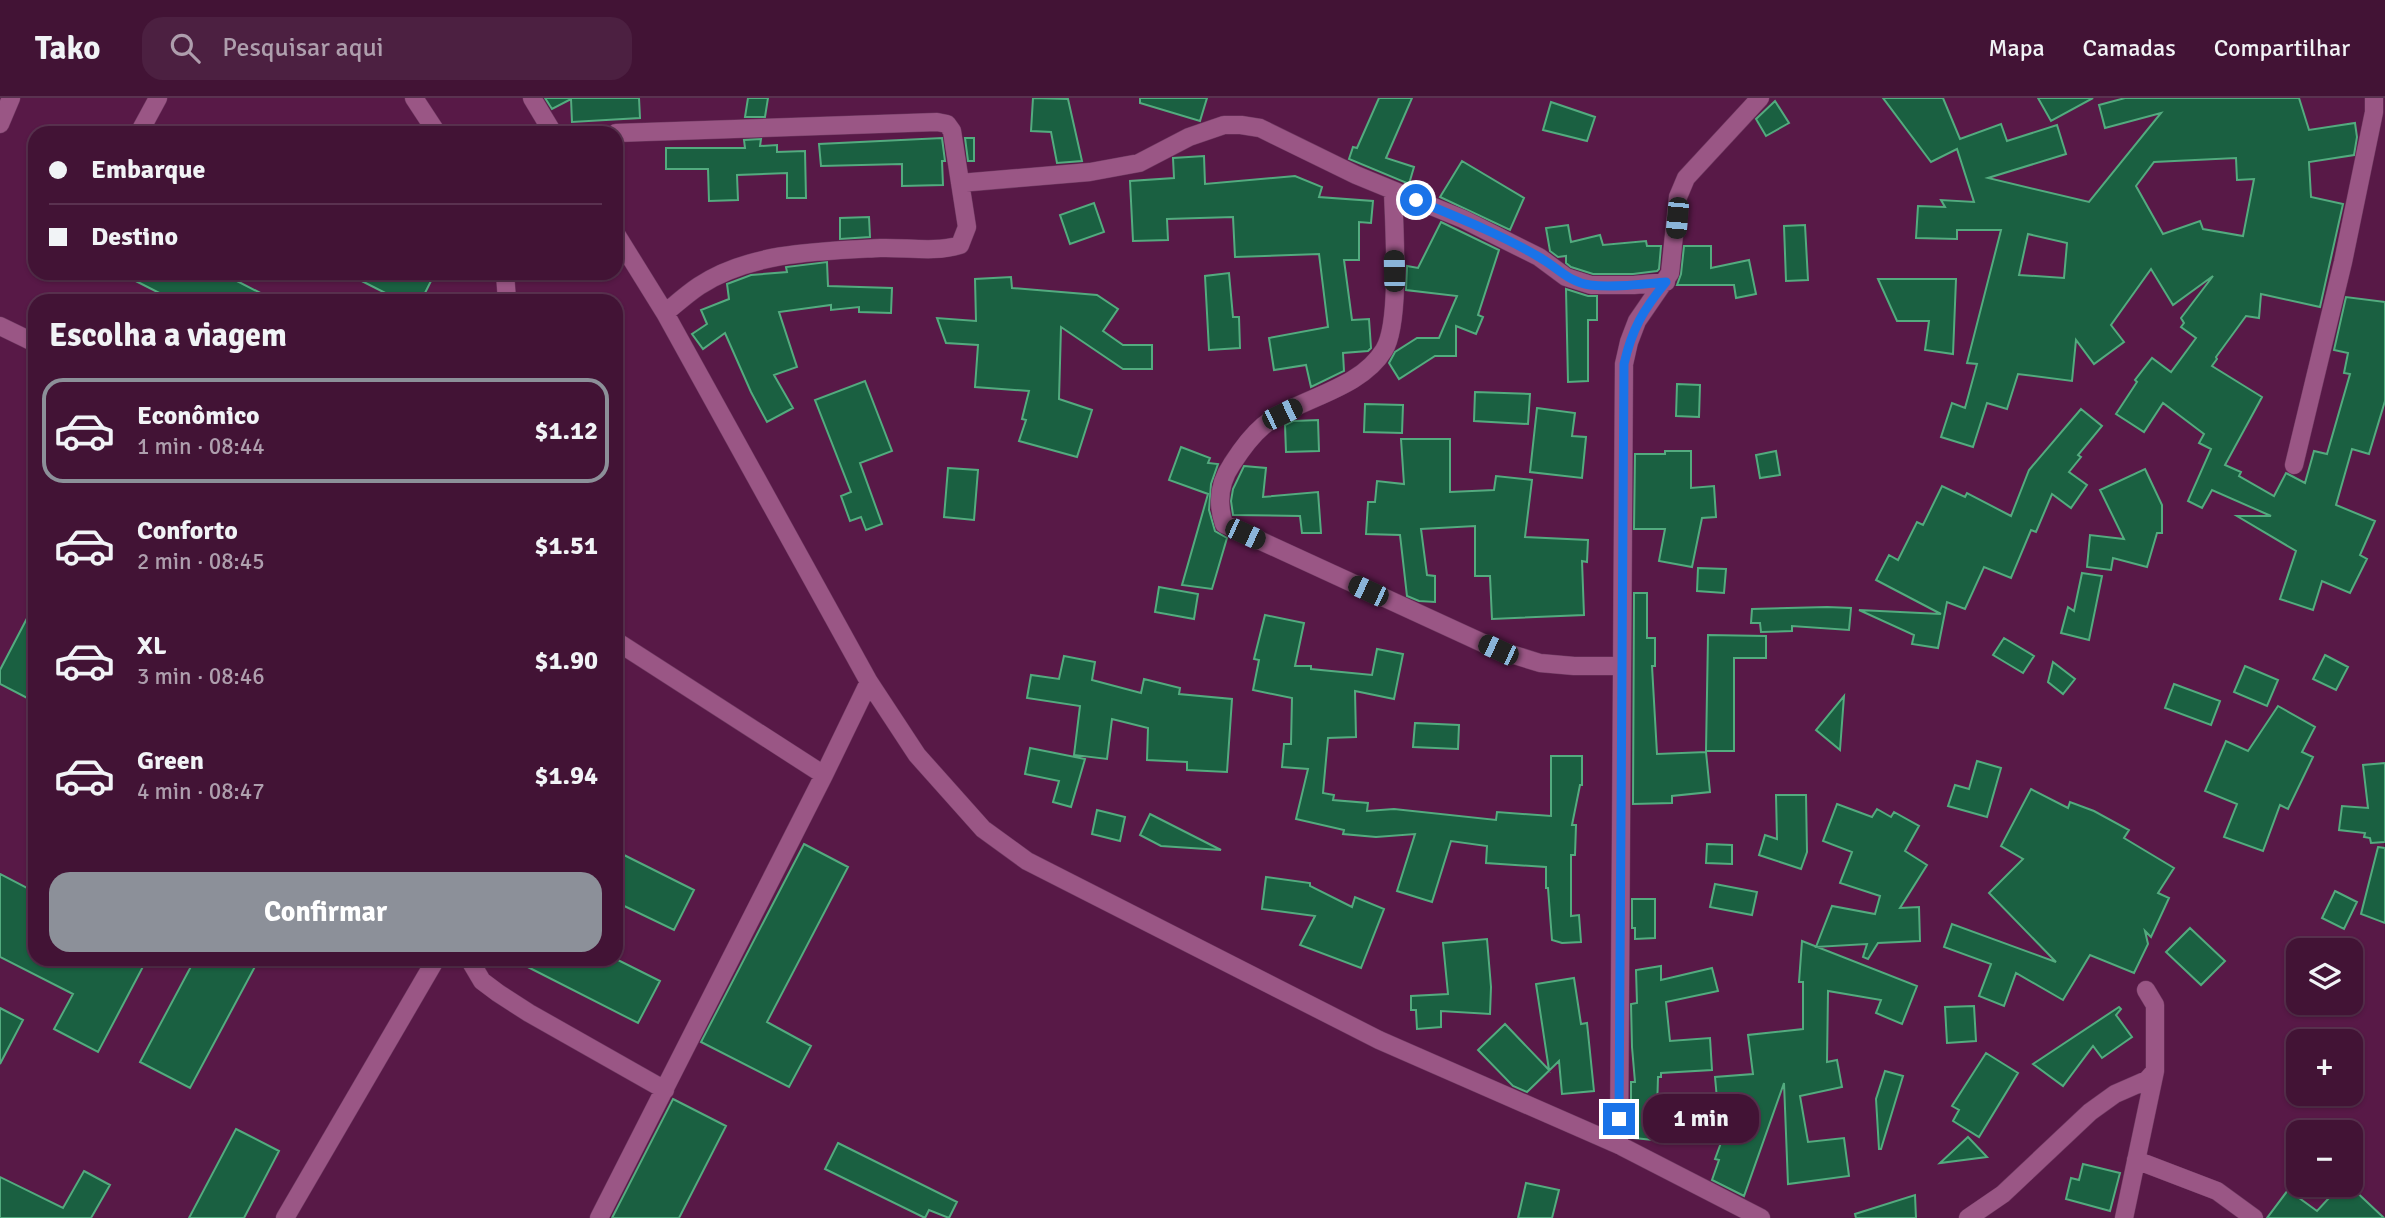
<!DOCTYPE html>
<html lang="pt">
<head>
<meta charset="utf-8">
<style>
  body { margin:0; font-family:Signika,sans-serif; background:#4c2041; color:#f1f3f6; height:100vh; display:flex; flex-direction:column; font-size:26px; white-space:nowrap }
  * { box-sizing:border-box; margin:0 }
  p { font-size:23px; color:#ae9ead }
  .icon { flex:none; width:38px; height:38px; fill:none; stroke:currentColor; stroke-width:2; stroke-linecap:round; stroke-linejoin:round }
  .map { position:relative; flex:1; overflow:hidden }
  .side { position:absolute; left:28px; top:196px; width:595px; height:672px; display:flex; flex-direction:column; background:#421335; border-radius:21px; box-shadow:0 2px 5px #0004,0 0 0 2px #5a3250 }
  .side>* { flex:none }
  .hud { position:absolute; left:28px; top:28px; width:595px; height:154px; border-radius:21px; box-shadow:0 2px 5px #0004,0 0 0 2px #5a3250; display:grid; align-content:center; height:154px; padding:0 21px; background:#421335 }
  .tools { position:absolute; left:2286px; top:840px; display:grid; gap:14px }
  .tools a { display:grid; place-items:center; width:77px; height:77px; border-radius:14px; background:#421335; box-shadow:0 2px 5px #0004,0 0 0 2px #5a3250; font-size:35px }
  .end { position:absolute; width:32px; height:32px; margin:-16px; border:9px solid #1a73e8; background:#fff; box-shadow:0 0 0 4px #fff }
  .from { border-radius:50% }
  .bubble { position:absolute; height:49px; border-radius:21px; background:#421335; box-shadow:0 2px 5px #0004,0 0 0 2px #5a3250; font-size:23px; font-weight:800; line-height:49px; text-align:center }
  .car { position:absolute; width:21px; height:42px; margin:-21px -10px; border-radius:9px; box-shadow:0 0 5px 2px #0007; background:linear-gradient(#222 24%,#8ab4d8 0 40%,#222 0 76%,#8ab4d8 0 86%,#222 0) }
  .hud b { display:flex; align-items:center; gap:24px; height:66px; font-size:26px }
  .hud b+b { border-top:2px solid #5a3250 }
  .hud i { width:18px; height:18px; background:#f1f3f6 }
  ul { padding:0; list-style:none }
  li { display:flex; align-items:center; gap:21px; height:105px; margin:0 14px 10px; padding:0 7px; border:4px solid transparent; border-radius:21px }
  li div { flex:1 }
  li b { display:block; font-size:26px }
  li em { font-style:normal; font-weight:800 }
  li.selected { border-color:#8c9099 }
  li>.icon { width:63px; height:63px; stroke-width:1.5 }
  h2 { padding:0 21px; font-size:32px; line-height:84px }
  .action { display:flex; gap:14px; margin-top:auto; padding:14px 21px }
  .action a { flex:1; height:80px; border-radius:21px; background:#8c9099; color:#fff; font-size:28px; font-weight:800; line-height:80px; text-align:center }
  header { display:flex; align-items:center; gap:42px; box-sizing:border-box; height:98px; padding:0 35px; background:#421335; border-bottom:2px solid #5a3250 }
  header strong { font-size:33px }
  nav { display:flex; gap:38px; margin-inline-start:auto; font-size:24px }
  .search { width:490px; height:63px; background:#4c2041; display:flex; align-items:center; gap:18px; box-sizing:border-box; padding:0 24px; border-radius:21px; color:#ae9ead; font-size:26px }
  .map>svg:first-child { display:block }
</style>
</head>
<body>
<header>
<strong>Tako</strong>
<div class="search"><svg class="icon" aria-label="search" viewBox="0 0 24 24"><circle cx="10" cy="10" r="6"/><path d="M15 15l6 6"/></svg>Pesquisar aqui</div>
<nav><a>Mapa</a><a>Camadas</a><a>Compartilhar</a></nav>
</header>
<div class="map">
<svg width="2385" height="1120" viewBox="0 0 2385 1120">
  <rect width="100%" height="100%" fill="#581947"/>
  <path fill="#1a6041" stroke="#53ab7f" stroke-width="2" fill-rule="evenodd" d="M545,0H639L640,20L572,24L571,1L552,11Z
    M748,0H768L765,19H745Z
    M1033,0L1068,1L1082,63L1057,65L1051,34L1031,33Z
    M1140,0H1207L1200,23L1140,5Z
    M1379,0H1412L1386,60L1414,69L1409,86L1349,61L1353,49L1357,50Z
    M1883,0H1943L1960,41L2001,26L2007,43L2057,27L2066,56L1988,80L2089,104L2161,15L2105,30L2099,7L2125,0H2299L2309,32L2355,25L2357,39L2354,57L2309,64L2311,99L2343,106L2320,209L2261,196L2259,220L2246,218L2216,259L2217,261L2212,268L2262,299L2225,367L2241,374L2239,378L2274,398L2286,375L2305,385L2314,353L2327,356L2350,276L2344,275L2348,255L2334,252L2346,199L2385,204V303L2369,356L2352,351L2336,407L2375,423L2360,457L2367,461L2350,495L2322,483L2313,512L2280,501L2296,453L2237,418H2271L2212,392L2202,410L2188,403L2211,351L2199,345L2204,336L2163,305L2144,334L2116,316L2137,284L2135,282L2152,260L2171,274L2196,240L2181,229L2184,225L2181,220L2213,178L2173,207L2151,171L2111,227L2124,244L2094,266L2076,242L2072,283L2018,276L2007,311L1987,305L1973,349L1941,339L1952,305L1965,310L1977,266L1967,265L2001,132H1957V141L1916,140L1918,108L1945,109L1941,102L1974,104L1957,51L1931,64ZM2236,60L2237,82L2254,81L2243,138L2203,131L2200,123L2163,136L2136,88L2154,64ZM2028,136L2067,145L2064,180L2019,177Z
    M2038,0H2093L2051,23Z
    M1775,3L1789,25L1766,38L1756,21Z
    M1551,4L1595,19L1587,43L1543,32Z
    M942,40L945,63H942L943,87L902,88V66L821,68L819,46Z
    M965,40H974V63H968Z
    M761,41L760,48L777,47V54L805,53L806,100H787V75L737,77L738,102L709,103L708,71H666V50H745L744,42Z
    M1204,58L1205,86L1295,78L1322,89L1319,99L1373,103L1371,125L1359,124V162H1344L1352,222L1369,221L1371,250L1368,253L1343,255L1344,273L1311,289L1306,267L1274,272L1269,240L1328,229L1319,156L1235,159L1233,119L1167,121L1168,142L1133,143L1130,83L1174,80L1173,60Z
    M1462,63L1524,100L1510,132L1440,99Z
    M1094,105L1104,134L1070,146L1060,117Z
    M869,119L870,139L840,141V120Z
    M1441,124L1499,152L1478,217L1483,219L1476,236L1456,228V258H1435L1399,281L1389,265L1395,254L1417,240H1439L1457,198L1406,192L1407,168L1418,170Z
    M1568,127L1571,144L1600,137L1603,147L1646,143L1647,148H1661L1659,171L1657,173L1633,176H1593L1571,169L1566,165V158L1558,159L1550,153L1546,130Z
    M1805,127L1808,182L1786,183L1784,128Z
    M1684,148H1711V170L1749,162L1756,196L1736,200L1734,187H1677L1681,176Z
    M827,164L828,188L892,190L891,215L859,214V209L831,212V207L779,214L797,269L774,277L793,310L767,324L751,294L725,235L703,251L692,236L707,226L701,212L729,201L727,186L751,177L787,174L786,169Z
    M120,175H236L233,181L276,203H175Z
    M346,175H435L421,203H401Z
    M1229,175L1233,219H1239L1240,250L1209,252L1205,178Z
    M1011,179L1012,190L1097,197L1118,211L1103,233L1123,247H1152V271H1123L1061,229L1059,301L1092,312L1077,359L1019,343L1026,322L1022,321L1029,293L975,289L978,247L946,245L937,220L976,223L975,181Z
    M1878,181H1956L1953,256L1925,252L1929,223H1897Z
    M1566,191L1588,198H1597V222H1588V283L1568,284Z
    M865,283L892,353L860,365L882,426L866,432L861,419L850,423L841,398L851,394L815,302Z
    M1677,286L1700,287L1699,319L1676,318Z
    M1475,294L1530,296L1528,326L1474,323Z
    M1365,306L1403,307L1402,335L1364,334Z
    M1537,310L1575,315L1572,338L1586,339L1582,380L1530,374Z
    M2081,311L2102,328L2078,357L2081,359L2069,374L2087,387L2071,410L2052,396L2036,434L2031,432L2011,480L1984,469L1965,511L1947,504L1938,550L1912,546L1914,537L1859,512L1941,516L1876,482L1889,457L1898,462L1917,424L1923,427L1942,388L1965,399L1967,395L2011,418L2029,372Z
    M1318,322L1319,353L1286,354L1285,327L1293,323Z
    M1401,341H1450V394L1494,392L1496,378L1532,382L1525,439L1588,442L1587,464L1582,463L1584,517L1492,521L1490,478H1475V428L1421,431L1427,477L1435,478V504L1419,503L1407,498L1400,437L1366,436L1368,404H1375L1377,383L1404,386Z
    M1181,349L1210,360L1208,365L1218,366L1211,386L1209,412L1215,433L1227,440L1212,491L1182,487L1208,396L1169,382Z
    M1665,353H1691V390L1714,388L1716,419L1702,420L1692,469L1659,463L1665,431H1634L1635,356H1665Z
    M1776,353L1780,377L1760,380L1756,357Z
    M1244,368L1266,370L1263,399L1318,394L1321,435H1302L1300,418L1233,417L1231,403L1233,391Z
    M948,370L978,372L974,422L944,419Z
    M2145,371L2162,407V435H2157L2147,469L2113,460L2111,472L2087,469L2090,437L2124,441L2100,392Z
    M1698,470L1726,471L1724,495L1697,493Z
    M2082,475L2102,478L2089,542L2061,535L2068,509L2074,513Z
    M1159,489L1198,496L1194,521L1155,514Z
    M1634,495H1647V540H1655V568H1652L1657,656L1706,654L1710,694L1672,698V705L1633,706Z
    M35,505V604L0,586V572Z
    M1827,509L1851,510L1849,532L1792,528V533L1761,534L1760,525H1751L1752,511Z
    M1265,517L1304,525L1295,568H1311V571L1372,577L1377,551L1403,556L1394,601L1355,593L1356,639L1328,640L1323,695L1334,697L1333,702L1368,705L1367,713L1394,711L1496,722L1497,714L1551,718V658H1582V687H1580L1572,727H1576L1575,757H1571V818L1579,817L1581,844L1562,845L1552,842L1548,790H1546V769L1486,765L1487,748L1451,743L1432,804L1397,793L1415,736L1376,739L1343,736L1344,732L1296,721L1308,671L1282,669L1284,646H1291L1292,600L1253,592L1259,562L1254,561Z
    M1708,537L1766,538V560H1734V653H1706Z
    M2004,540L2034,558L2023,575L1993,557Z
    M2325,557L2348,569L2336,592L2313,581Z
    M1064,558L1095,564L1092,582L1141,595L1144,581L1180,590L1179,596L1232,601L1227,674L1187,672V664L1147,662L1148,630L1112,621L1107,661L1074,657L1080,608L1027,600L1031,577L1059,581Z
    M2053,564L2075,581L2063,596L2048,584Z
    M2245,568L2278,582L2267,608L2234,594Z
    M2174,586L2220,603L2211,627L2165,610Z
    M1844,598L1840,652L1816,632Z
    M2278,608L2315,629L2302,654L2313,659L2288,711L2280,707L2263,753L2224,739L2237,706L2205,693L2226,643L2248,653Z
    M1415,625L1459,627L1458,651L1413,649Z
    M1030,650L1085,661L1071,709L1053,704L1059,683L1025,676Z
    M1977,663L2001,670L1987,719L1948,708L1955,687L1969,691Z
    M2385,665V744L2371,745L2370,740L2364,739L2365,735L2339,732L2342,708L2368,710L2363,667Z
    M2031,691L2068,710L2070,704L2094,713L2129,732L2124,740L2174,770L2158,795L2169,800L2151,839L2145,833L2148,846L2134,875L2090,857L2063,902L2016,875L2004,908L1979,898L1991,866L1944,849L1952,826L2056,864L1989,795L2023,761L2001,748Z
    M1776,697H1806L1807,754L1801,771L1759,757L1765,737L1777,741Z
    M1837,706L1872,719L1877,711L1891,719L1894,714L1919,728L1905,753L1927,767L1900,810L1919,809L1920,843L1878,845L1868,861L1863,859L1867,846L1816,849L1832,808L1875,816L1880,798L1840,785L1852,754L1823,743Z
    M1097,712L1125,719L1120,743L1092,736Z
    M1150,716L1221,752L1161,748L1140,737Z
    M804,746L848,769L767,924L811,948L789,989L701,944Z
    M1707,746L1732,747V766L1706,765Z
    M2378,749L2385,750V825L2361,816Z
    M616,753L694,792L674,832L616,804Z
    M0,776L35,794V861H147L98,954L54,931L73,896L0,859Z
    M1266,779L1310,785V788L1352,809L1355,799L1384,811L1361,870L1300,847L1315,818L1262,811Z
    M1715,786L1757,794L1752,817L1710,809Z
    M2335,793L2357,804L2344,831L2322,820Z
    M1632,801H1655V840L1635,841V830H1632Z
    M2190,830L2225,863L2201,887L2166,854Z
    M1487,841L1491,889L1490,916L1441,913V929L1417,931L1416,912H1411V898L1448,896L1443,845Z
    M1802,843L1917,888L1902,926L1876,915L1881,902L1828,893L1827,964L1837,962L1842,989L1800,998L1808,1044L1844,1040L1849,1078L1788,1086L1784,985L1744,1098L1712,1082L1719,1062L1715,1061L1722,1042L1664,1033L1663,1043L1634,1040L1637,1011H1631V984H1635L1632,949L1631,906L1637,905L1636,872L1661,868V882L1712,870L1718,893L1666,904L1670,943L1710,940L1712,972L1661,975V979H1658L1657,1013L1719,1023L1715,979L1753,976L1748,937L1803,931V884H1799Z
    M195,861H259L190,990L140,964Z
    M512,861H616L660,883L638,925Z
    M1574,880L1581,926L1587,925L1594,993L1562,996L1559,963L1527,994L1513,988L1478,952L1505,926L1549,972L1536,886Z
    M1974,908L1976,943L1947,945L1945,909Z
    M2119,909L2121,911L2116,917L2132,939L2102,960L2093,948L2063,988L2033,966Z
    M0,910L23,922L0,966Z
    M1986,955L2018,975L1979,1039L1953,1023L1959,1012L1952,1008Z
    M1885,973L1903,978L1881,1051H1879L1876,1001Z
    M673,1001L726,1028L679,1120H612Z
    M236,1031L279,1053L244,1120H189Z
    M1968,1039L1987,1059L1940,1065Z
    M838,1045L957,1104L949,1120L929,1112L925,1120L825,1071Z
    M2083,1066L2120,1075L2110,1113L2066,1101L2071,1080L2079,1082Z
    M84,1073L110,1087L91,1120H0V1079L63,1110Z
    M1526,1085L1559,1092L1552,1120H1518Z
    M2341,1087H2349L2384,1120H2267L2288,1092L2317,1113Z
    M1915,1097L1916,1120H1856L1855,1116Z"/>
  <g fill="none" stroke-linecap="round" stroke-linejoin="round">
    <g stroke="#703b62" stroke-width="19">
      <path id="street" d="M414,0L437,35
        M532,0L553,35
        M0,26L11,0
        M139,35L158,0
        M616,35L937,24L947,26L952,33L967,129L960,147C934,155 907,149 880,150C821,153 750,154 699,188C687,196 676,206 665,215
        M960,85L1090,74L1139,65L1189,39L1224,27H1241L1260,30L1356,77L1463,121L1539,159L1566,179L1591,187H1634L1666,184
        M1393,93C1394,127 1401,225 1384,252C1359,293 1297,300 1263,328C1250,339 1241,352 1232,366C1219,385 1217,405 1224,426L1498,552L1540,565L1574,568H1622
        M616,136L665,215L869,584L917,657L983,731L1027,763L1379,942L1619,1047L1761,1120
        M505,175L507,203
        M0,228L35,245
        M2294,367L2343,164L2374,14V0
        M616,543L824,677
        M469,861L482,883L498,895L529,915L665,992
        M1619,1047L1624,266L1629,244L1637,223L1670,175L1678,99L1686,80L1760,0
        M2136,1062L2217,1093L2254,1120
        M285,1120L436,861
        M599,1120L824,677L869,584
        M1968,1120L2003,1096L2090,1014L2115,996L2147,982L2155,973
        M2124,1120L2155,973V907L2146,892"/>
    </g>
    <use href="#street" stroke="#9a5685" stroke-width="18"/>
  </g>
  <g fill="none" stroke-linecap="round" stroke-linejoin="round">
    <path stroke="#1a73e8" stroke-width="9" d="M1416,102C1457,119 1500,136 1539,159C1557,169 1568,184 1590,187C1615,190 1642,186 1666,184C1643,212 1632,231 1624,266L1619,1021"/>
  </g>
</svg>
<div class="tools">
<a><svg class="icon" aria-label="layers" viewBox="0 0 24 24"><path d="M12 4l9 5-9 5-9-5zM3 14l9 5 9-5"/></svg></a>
<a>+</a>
<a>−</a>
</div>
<i class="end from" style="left:1416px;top:102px"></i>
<i class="end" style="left:1619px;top:1021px"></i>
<div class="bubble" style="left:1643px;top:996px;width:116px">1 min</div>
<i class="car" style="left:1677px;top:120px;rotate:185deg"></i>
<i class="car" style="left:1394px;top:173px;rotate:359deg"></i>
<i class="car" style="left:1282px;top:316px;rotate:64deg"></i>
<i class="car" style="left:1245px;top:436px;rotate:115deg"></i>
<i class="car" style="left:1368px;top:493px;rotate:295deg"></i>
<i class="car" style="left:1498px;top:552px;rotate:295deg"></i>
<div class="hud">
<b><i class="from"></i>Embarque</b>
<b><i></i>Destino</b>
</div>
<section class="side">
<h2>Escolha a viagem</h2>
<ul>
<li class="selected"><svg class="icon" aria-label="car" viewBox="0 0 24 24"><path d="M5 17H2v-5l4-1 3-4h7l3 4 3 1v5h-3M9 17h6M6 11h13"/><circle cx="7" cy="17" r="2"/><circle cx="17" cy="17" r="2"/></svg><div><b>Econômico</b><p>1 min · 08:44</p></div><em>$1.12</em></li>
<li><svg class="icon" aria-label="car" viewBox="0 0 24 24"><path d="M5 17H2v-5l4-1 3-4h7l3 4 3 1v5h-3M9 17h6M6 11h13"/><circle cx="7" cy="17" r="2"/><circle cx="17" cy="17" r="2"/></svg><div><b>Conforto</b><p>2 min · 08:45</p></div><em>$1.51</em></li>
<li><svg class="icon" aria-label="car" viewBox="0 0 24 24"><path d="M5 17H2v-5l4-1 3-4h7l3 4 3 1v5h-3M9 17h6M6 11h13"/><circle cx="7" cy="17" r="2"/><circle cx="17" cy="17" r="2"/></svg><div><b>XL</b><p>3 min · 08:46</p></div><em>$1.90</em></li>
<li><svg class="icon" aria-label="car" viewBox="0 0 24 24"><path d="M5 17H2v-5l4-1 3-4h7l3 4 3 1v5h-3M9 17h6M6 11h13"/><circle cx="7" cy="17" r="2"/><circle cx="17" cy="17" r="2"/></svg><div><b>Green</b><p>4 min · 08:47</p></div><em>$1.94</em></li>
</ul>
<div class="action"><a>Confirmar</a></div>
</section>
</div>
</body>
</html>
